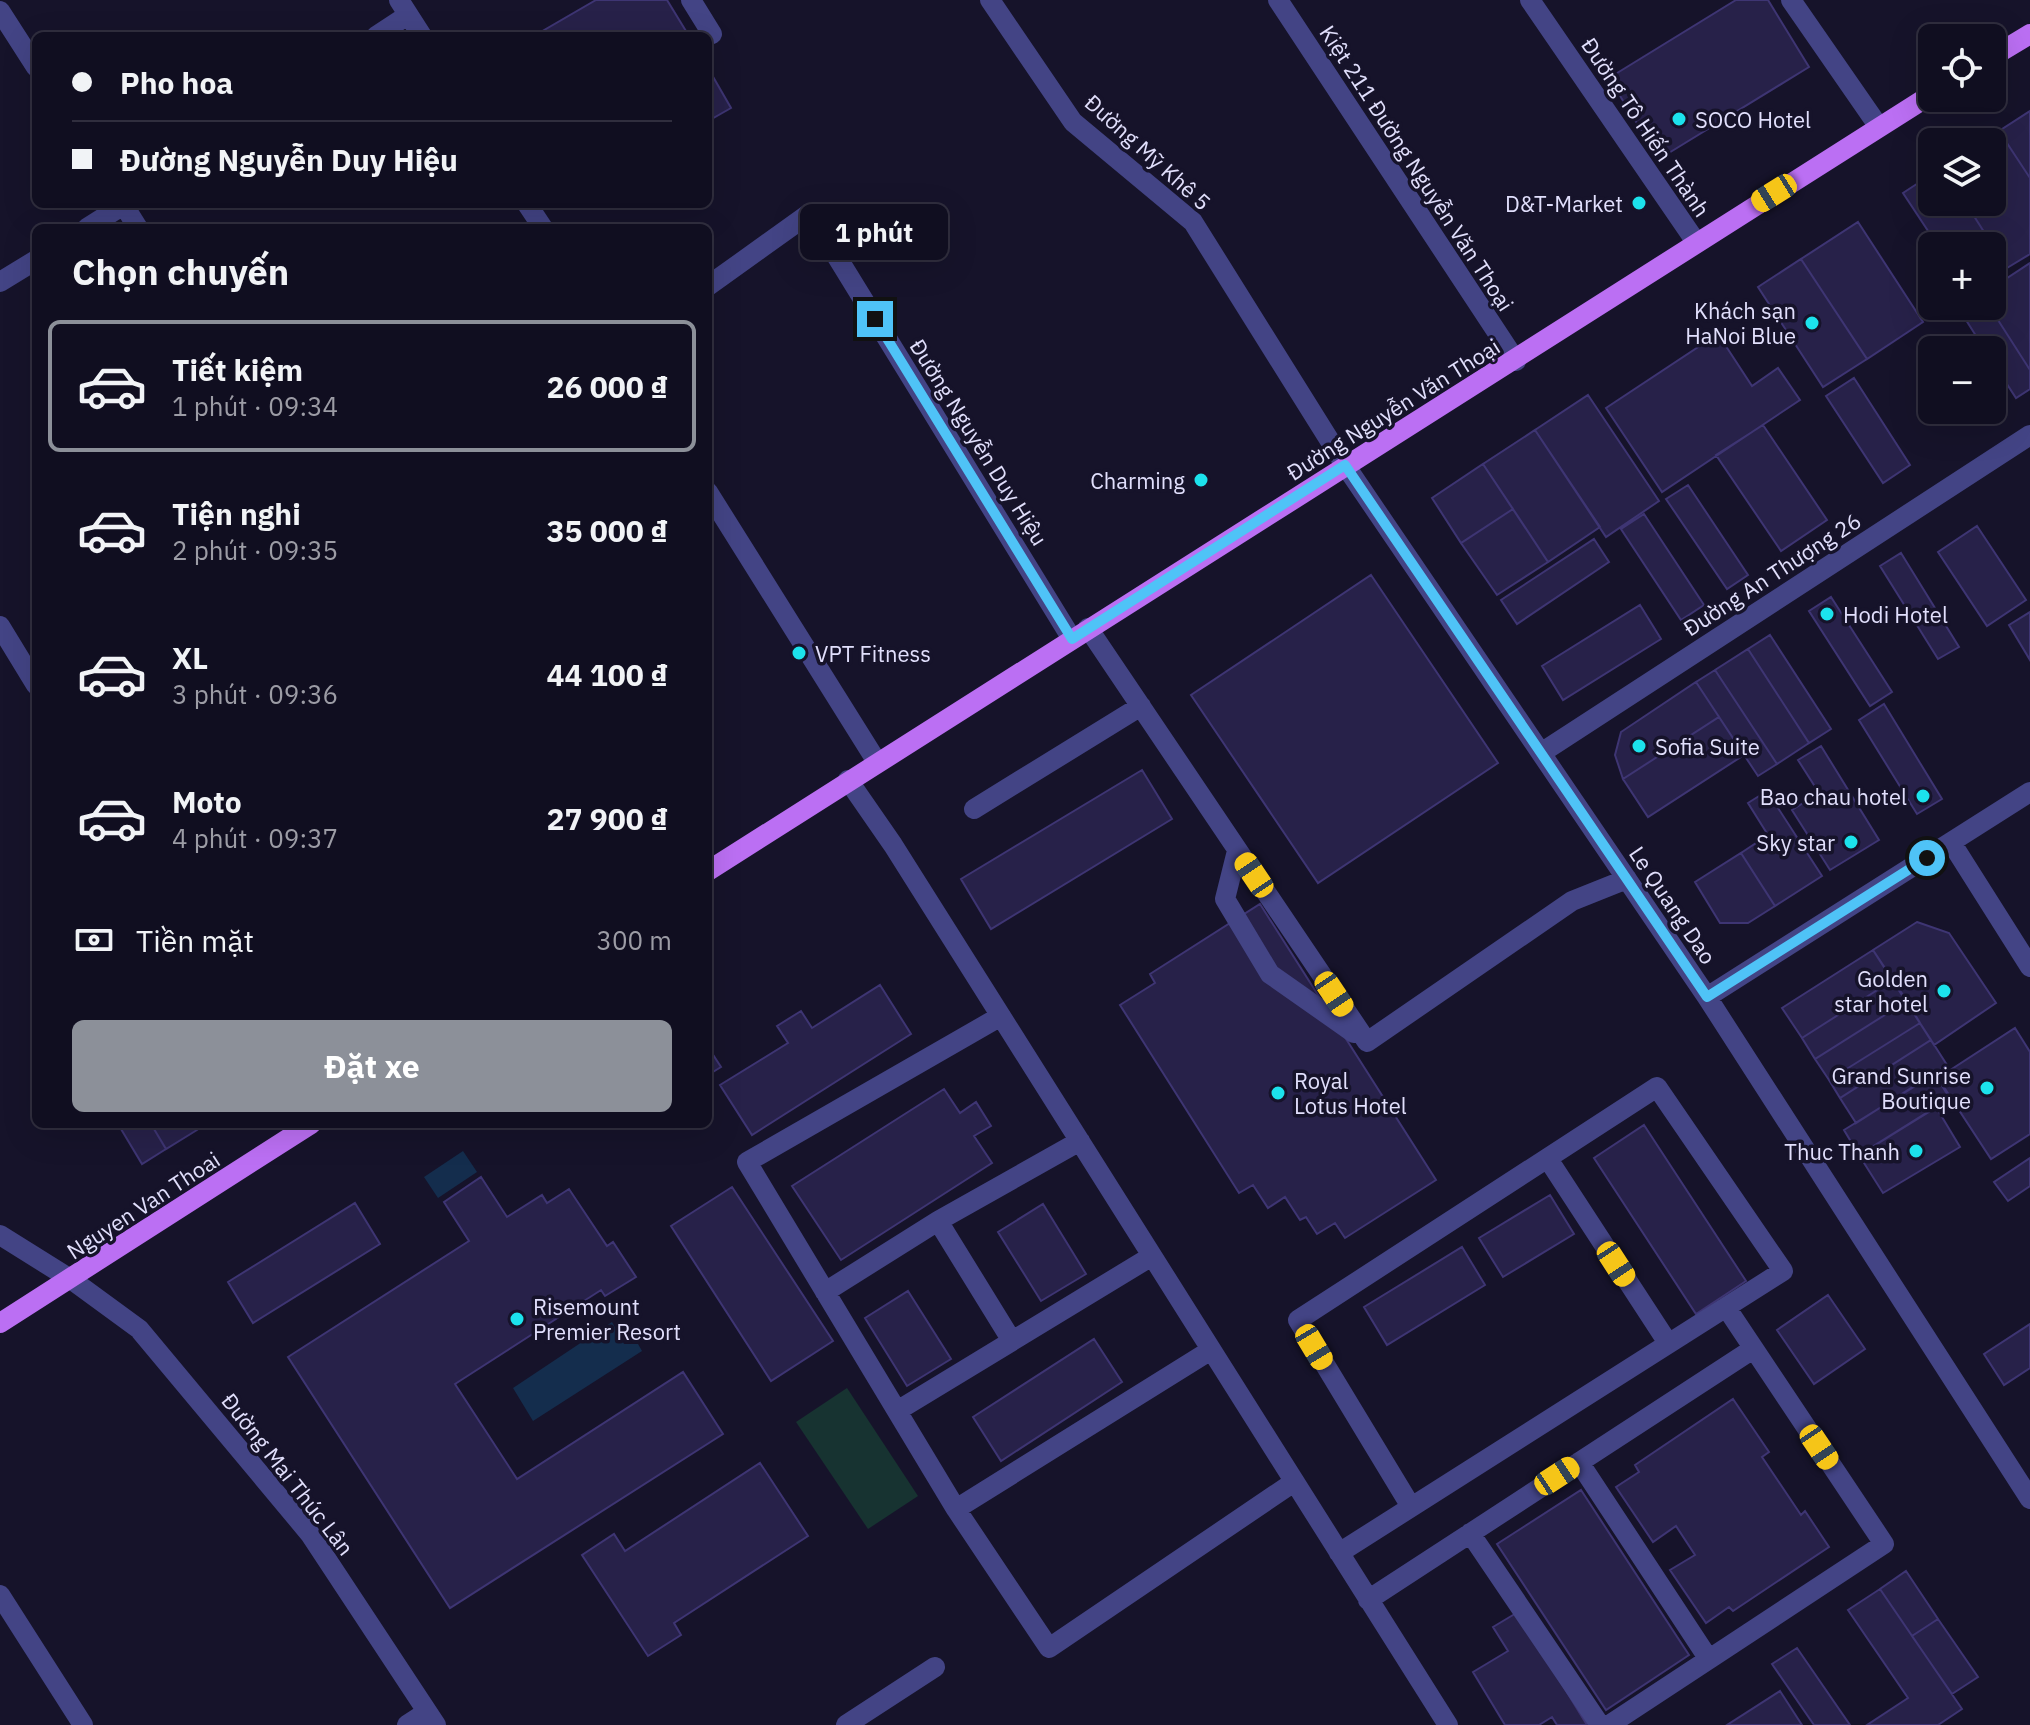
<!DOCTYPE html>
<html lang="vi">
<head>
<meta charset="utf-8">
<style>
  body { margin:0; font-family:"IBM Plex Sans",sans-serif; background:#1e1c2d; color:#f1f3f6; height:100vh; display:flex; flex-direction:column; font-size:30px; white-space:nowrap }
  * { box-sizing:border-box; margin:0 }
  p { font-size:26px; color:#9c9ca5 }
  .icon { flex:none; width:44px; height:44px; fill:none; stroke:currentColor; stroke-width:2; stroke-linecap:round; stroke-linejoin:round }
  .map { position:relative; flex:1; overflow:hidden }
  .details { position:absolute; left:32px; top:224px; width:680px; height:904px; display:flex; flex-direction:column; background:#100e20; border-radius:12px; box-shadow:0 8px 32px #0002,0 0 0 2px #302e3e }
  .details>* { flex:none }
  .top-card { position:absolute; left:32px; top:32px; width:680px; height:176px; border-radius:12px; box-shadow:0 8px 32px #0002,0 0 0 2px #302e3e; display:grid; align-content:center; height:176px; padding:0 40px; background:#100e20 }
  .tools { position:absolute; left:1918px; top:24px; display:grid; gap:16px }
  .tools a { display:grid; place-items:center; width:88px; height:88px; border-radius:12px; background:#100e20; box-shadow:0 8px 32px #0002,0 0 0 2px #302e3e; font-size:40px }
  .end { position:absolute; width:36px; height:36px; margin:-18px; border:10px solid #4fc3f7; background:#111; box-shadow:0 0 0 4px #111 }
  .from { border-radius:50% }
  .bubble { position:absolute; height:56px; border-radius:12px; background:#100e20; box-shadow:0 8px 32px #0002,0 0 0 2px #302e3e; font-size:26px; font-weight:700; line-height:56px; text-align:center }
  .car { position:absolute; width:24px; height:48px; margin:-24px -12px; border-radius:10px; box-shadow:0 0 6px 2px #0007; background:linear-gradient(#f5c518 24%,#345 0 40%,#f5c518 0 76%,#345 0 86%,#f5c518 0) }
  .top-card b { display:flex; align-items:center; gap:28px; height:76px; font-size:30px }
  .top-card b+b { border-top:2px solid #302e3e }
  .top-card i { width:20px; height:20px; background:#f1f3f6 }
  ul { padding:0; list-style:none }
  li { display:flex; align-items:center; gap:24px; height:132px; margin:0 16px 12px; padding:0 24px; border:4px solid transparent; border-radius:12px }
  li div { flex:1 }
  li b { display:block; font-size:30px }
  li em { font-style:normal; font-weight:700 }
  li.current { border-color:#8c9099 }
  li>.icon { width:72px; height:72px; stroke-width:1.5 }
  h2 { padding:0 40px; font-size:36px; line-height:96px }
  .pay { display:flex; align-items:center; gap:20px; height:88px; padding:0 40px; font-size:30px }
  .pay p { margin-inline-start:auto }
  .button { display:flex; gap:16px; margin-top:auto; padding:16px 40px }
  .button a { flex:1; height:92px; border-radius:12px; background:#8c9099; color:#fff; font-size:32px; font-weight:700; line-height:92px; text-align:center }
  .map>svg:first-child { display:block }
</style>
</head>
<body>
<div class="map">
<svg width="2030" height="1725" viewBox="0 0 2030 1725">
  <rect width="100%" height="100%" fill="#16132a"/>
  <path fill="#173331" d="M847,1388L918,1496L868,1529L796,1422Z"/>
  <path fill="#142d4d" d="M463,1151L477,1172L438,1198L424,1177Z
    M612,1322L624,1344H638L642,1351L533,1421L513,1388Z"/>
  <path fill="#272149" stroke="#3e3573" stroke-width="2" d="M596,0H667L689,36H534Z
    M1736,0H1768L1809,67L1659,159L1609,78Z
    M708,68L731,108L708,121Z
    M2030,111V178L1999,131Z
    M1999,131L2030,178V254L2007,268L1965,202H1992V142H1983Z
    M1932,174V202H1965L2007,268L1992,278V246H1938L1903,193Z
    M1858,222L1923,322L1867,359L1801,259Z
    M1801,259L1867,359L1823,387L1758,287Z
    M2030,263V370L1989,306H1992V288Z
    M1963,306H1989L2030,370V389L2016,398L1992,361V350H1985L1959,309Z
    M1718,334L1752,386L1778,368L1800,400L1662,492L1606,408Z
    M1854,378L1910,465L1883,483L1826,396Z
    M1588,395L1659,501L1606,537L1535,430Z
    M1763,425L1827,520L1781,551L1716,455Z
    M1535,430L1600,527L1548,562L1483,464Z
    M1483,464L1513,509L1461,543L1432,498Z
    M1688,485L1748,575L1727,589L1666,499Z
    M1513,509L1548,562L1497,595L1461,543Z
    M1644,514L1704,605L1681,620L1621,529Z
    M1977,526L2026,600L1987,626L1938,552Z
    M1594,539L1609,562L1517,624L1501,600Z
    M1901,553L1959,647L1938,659L1880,566Z
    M1371,575L1498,763L1318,883L1191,695Z
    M1831,597L1892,692L1870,706L1809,611Z
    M1640,605L1661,639L1563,700L1542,666Z
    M2030,612V660L2009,625Z
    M1770,635L1831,729L1809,743L1748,649Z
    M1748,649L1809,743L1777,764L1715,670Z
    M1715,670L1777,764L1758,776L1696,682Z
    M1696,682L1719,717L1623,779L1615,755L1621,732Z
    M1884,704L1942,799L1917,814L1859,720Z
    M1719,717L1744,755L1648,817L1623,779Z
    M1821,746L1879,840L1830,870L1792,810L1819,793L1798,760Z
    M1142,770L1172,819L991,929L961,879Z
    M1767,791L1822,876L1775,906L1741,853L1768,835L1748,803Z
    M1741,853L1775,906L1748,923H1720L1695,882Z
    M1260,904L1436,1180L1345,1238L1335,1223L1317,1234L1306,1217L1300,1220L1285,1197L1268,1208L1253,1185L1239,1193L1120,1005L1155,983L1150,974Z
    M1917,922L1949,933L1996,1003L1934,1045L1873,950Z
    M1873,950L1893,980L1802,1038L1782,1008Z
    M1893,980L1907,1001L1815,1059L1802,1038Z
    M880,985L911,1034L752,1135L720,1085L788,1043L777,1026L801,1011L812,1028Z
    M1907,1001L1920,1023L1829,1080L1815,1059Z
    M1920,1023L1931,1040L1840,1098L1829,1080Z
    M2015,1028L2030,1052V1134L1991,1159L1938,1078Z
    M1931,1040L1947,1065L1856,1123L1840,1098Z
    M708,1047L721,1067L708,1075Z
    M1935,1074L1950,1099L1859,1155L1844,1130Z
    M944,1089L960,1113L976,1102L991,1126L974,1136L992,1163L841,1260L792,1186Z
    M1936,1107L1960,1147L1883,1193L1859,1155Z
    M118,1124H151L166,1149L142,1164Z
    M151,1124H194L197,1130L166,1149Z
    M1644,1125L1746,1281L1696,1314L1594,1158Z
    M2030,1158V1186L2008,1201L1994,1182Z
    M481,1177L507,1217L542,1195L547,1203L569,1189L607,1246L613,1242L636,1277L605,1296L601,1290L455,1384L517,1479L683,1372L723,1434L450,1608L288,1357L469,1241L444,1202Z
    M732,1187L833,1341L771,1381L671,1226Z
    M1550,1195L1574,1234L1503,1277L1479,1238Z
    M355,1203L380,1244L253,1323L228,1282Z
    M1043,1204L1086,1274L1041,1301L998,1232Z
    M1462,1247L1485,1285L1387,1345L1364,1307Z
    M908,1291L951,1359L907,1386L865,1318Z
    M1828,1295L1865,1349L1814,1384L1777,1330Z
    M2030,1324V1368L2004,1385L1984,1354Z
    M1094,1339L1122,1382L1001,1461L973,1417Z
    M1733,1399L1769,1452L1762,1457L1801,1515L1805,1511L1829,1547L1733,1611L1729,1607L1706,1623L1670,1570L1695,1555L1676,1526L1653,1542L1616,1487L1639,1472L1635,1465Z
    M760,1463L808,1536L674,1623L681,1635L648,1656L582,1555L614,1534L625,1551Z
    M1581,1490L1689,1655L1606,1710L1497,1544Z
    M1906,1571L1938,1619L1912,1636L1880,1589Z
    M1880,1589L1962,1709L1938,1725H1867L1908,1698L1848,1610Z
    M1518,1612L1587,1725H1557L1552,1717L1539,1725H1505L1473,1672L1508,1651L1493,1627Z
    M1938,1619L1978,1677L1952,1694L1912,1636Z
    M1797,1648L1850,1725H1814L1772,1664Z
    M1780,1691L1802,1725H1727Z"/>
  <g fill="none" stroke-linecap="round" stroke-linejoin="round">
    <path stroke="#434485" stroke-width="20" d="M399,0L422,36
      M691,0L712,34
      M990,0L1073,122L1193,222L1345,465L1707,997L2030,1499
      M1278,0L1516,361
      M1530,0L1696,242
      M1791,0L1879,127
      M0,11L36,67
      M376,36L408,15
      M123,204L138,228
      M527,204L543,228
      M87,228L125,204
      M0,282L36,260
      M708,286L810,213L1072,639
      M708,492L877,762
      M0,626L36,685
      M1088,628L1367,1042L1572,901L1627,879
      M1541,753L2030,435
      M848,780L893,845L1448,1725
      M974,809L1141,706
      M1951,842L2030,967
      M1237,851L1225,899L1270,974L1354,1033
      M1707,997L2030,792
      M1001,1016L747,1162L956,1509L1049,1648L1294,1482
      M1548,1159L1668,1343
      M938,1221L1012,1341
      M0,1235L72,1280L139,1329L310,1534L436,1725
      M825,1292L938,1221L1080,1141
      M897,1411L1152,1256
      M1579,1462L1708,1658
      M956,1509L1211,1350
      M1470,1533L1600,1725
      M1339,1553L1783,1271L1657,1087L1298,1320L1410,1505
      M0,1595L83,1725
      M1368,1600L1753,1349
      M407,1725L427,1712
      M846,1725L935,1667
      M1609,1725L1884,1544L1726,1307"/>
    <path stroke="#bb6ff3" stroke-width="20" d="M1992,57L2030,34
      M708,871L1932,94
      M0,1323L311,1124"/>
  </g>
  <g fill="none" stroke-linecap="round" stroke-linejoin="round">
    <path stroke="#4fc3f7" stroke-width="10" d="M875,319L1072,639L1345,465L1707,997L1927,858"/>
  </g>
  <g fill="#1ce2ec" stroke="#16132a" stroke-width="3">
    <circle cx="1679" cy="119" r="8"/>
    <circle cx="1639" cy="203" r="8"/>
    <circle cx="1812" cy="323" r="8"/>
    <circle cx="1201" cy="480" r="8"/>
    <circle cx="1827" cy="614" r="8"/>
    <circle cx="799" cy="653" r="8"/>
    <circle cx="1639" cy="746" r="8"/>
    <circle cx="1923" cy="796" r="8"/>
    <circle cx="1851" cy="842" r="8"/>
    <circle cx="1944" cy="991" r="8"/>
    <circle cx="1987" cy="1088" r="8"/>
    <circle cx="1278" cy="1093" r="8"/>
    <circle cx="1916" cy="1151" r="8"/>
    <circle cx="517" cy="1319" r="8"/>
  </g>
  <g text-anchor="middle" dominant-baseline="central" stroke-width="7" stroke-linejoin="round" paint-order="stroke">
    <g font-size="22" fill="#e1dffc" stroke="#16132a" text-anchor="end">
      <text x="1695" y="119" text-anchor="start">SOCO Hotel</text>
      <text x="1623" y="203">D&amp;T-Market</text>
      <text x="1796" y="310">Khách sạn<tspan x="1796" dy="25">HaNoi Blue</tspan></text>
      <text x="1185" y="480">Charming</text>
      <text x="1843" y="614" text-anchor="start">Hodi Hotel</text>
      <text x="815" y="653" text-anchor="start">VPT Fitness</text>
      <text x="1655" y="746" text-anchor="start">Sofia Suite</text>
      <text x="1907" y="796">Bao chau hotel</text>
      <text x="1835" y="842">Sky star</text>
      <text x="1928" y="978">Golden<tspan x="1928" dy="25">star hotel</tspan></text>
      <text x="1971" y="1075">Grand Sunrise<tspan x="1971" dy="25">Boutique</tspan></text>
      <text x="1294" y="1080" text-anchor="start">Royal<tspan x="1294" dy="25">Lotus Hotel</tspan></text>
      <text x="1900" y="1151">Thuc Thanh</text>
      <text x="533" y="1306" text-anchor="start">Risemount<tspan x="533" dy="25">Premier Resort</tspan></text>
    </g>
    <g font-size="22" fill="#e1dffc" stroke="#16132a">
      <text transform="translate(1646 127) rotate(56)">Đường Tô Hiến Thành</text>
      <text transform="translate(1148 152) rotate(42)">Đường Mỹ Khê 5</text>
      <text transform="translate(1417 168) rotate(57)">Kiệt 211 Đường Nguyễn Văn Thoại</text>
      <text transform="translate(1393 409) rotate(-32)">Đường Nguyễn Văn Thoại</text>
      <text transform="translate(979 442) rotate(58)">Đường Nguyễn Duy Hiệu</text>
      <text transform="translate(1772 574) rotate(-33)">Đường An Thượng 26</text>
      <text transform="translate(1673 905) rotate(56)">Le Quang Dao</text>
      <text transform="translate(143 1205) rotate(-33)">Nguyen Van Thoai</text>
      <text transform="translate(288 1474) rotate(52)">Đường Mai Thúc Lân</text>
    </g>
  </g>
</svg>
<div class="tools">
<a><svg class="icon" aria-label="locate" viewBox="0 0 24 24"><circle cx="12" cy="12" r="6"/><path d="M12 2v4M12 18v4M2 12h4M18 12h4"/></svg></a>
<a><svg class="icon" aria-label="layers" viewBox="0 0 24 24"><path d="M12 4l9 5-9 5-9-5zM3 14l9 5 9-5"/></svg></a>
<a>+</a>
<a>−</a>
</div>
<i class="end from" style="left:1927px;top:858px"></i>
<i class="end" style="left:875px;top:319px"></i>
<div class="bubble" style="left:800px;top:204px;width:148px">1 phút</div>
<i class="car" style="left:1774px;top:193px;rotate:238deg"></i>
<i class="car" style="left:1254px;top:875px;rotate:326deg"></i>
<i class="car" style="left:1334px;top:994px;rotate:146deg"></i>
<i class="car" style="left:1616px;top:1264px;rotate:147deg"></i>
<i class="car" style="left:1314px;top:1347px;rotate:149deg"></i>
<i class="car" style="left:1819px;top:1447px;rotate:146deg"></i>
<i class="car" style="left:1557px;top:1476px;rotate:57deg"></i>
<div class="top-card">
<b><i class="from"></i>Pho hoa</b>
<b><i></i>Đường Nguyễn Duy Hiệu</b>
</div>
<section class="details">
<h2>Chọn chuyến</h2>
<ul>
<li class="current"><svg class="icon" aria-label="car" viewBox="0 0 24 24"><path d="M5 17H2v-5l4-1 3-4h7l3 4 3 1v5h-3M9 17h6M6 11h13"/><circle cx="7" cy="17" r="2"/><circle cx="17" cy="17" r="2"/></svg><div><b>Tiết kiệm</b><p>1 phút · 09:34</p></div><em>26 000 ₫</em></li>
<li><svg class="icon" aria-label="car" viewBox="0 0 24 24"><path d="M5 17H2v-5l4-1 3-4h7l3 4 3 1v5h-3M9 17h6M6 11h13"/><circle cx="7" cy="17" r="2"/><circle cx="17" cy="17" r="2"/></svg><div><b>Tiện nghi</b><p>2 phút · 09:35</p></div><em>35 000 ₫</em></li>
<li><svg class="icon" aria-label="car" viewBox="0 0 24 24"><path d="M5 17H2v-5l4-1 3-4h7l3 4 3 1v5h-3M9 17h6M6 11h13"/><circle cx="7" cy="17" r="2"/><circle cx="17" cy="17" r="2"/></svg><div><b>XL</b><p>3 phút · 09:36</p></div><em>44 100 ₫</em></li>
<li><svg class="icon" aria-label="car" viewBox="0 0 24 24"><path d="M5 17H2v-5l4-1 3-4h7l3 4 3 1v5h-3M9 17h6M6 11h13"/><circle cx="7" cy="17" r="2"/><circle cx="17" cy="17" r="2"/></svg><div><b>Moto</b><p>4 phút · 09:37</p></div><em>27 900 ₫</em></li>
</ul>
<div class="pay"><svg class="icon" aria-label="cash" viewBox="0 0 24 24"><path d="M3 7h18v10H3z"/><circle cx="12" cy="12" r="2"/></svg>Tiền mặt<p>300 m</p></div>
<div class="button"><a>Đặt xe</a></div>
</section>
</div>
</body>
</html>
